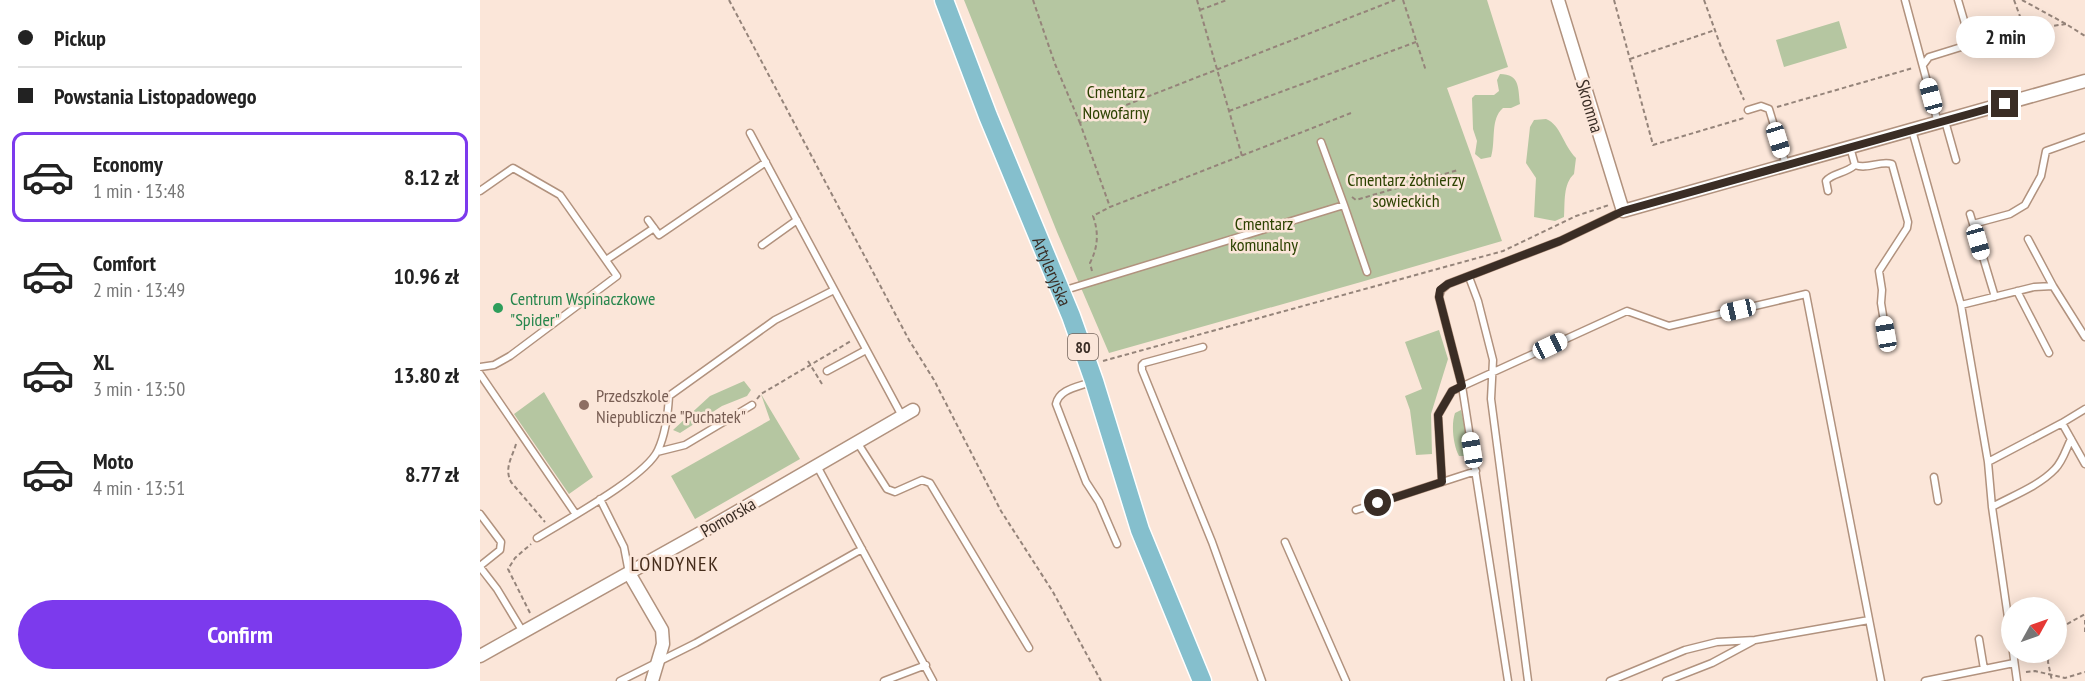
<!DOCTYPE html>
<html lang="en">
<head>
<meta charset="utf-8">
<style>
  body { margin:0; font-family:"PT Sans Narrow",sans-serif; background:#f6f6f6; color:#222; height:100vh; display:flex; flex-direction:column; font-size:22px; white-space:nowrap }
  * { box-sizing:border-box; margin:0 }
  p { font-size:20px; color:#767676 }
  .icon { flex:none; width:33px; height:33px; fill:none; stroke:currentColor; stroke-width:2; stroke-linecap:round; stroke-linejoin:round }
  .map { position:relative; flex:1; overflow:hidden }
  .details { display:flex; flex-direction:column; background:#fff; width:480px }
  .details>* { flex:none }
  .top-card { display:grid; align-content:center; height:132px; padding:0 18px; background:#fff }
  .needle { width:39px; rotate:50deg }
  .fabs { position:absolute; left:1521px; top:597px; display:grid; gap:12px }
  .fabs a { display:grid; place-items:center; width:66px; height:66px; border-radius:50%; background:#fff; box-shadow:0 3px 15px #0003; font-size:30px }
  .end { position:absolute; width:27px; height:27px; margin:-14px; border:8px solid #3a2d25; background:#fff; box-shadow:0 0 0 3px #fff }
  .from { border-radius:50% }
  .bubble { position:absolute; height:42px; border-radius:21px; background:#fff; box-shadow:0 3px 15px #0003; font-size:20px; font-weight:800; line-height:42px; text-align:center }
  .car { position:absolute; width:18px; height:36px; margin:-18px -9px; border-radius:8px; box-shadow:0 0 4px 2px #0007; background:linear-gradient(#fff 24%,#345 0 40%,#fff 0 76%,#345 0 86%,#fff 0) }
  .top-card b { display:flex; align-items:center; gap:21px; height:57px; font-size:22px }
  .top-card b+b { border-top:2px solid #e0e0e0 }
  .top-card i { width:15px; height:15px; background:#222 }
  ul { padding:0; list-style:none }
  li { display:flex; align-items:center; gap:18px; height:90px; margin:0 12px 9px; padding:0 6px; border:3px solid transparent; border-radius:12px }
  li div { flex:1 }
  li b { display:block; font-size:22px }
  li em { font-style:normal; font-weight:800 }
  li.selected { border-color:#7c3aed }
  li>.icon { width:54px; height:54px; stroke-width:1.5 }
  .action { display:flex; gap:12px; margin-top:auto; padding:12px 18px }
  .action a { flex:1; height:69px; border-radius:36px; background:#7c3aed; color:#fff; font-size:24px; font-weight:800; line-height:69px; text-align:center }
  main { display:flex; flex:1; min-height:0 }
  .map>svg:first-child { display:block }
</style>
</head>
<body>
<main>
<section class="details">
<div class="top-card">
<b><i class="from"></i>Pickup</b>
<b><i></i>Powstania Listopadowego</b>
</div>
<ul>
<li class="selected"><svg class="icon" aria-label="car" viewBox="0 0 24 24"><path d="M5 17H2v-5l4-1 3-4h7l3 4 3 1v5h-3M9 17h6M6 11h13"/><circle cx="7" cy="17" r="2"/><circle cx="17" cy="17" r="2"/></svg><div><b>Economy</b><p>1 min · 13:48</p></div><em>8.12 zł</em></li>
<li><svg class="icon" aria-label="car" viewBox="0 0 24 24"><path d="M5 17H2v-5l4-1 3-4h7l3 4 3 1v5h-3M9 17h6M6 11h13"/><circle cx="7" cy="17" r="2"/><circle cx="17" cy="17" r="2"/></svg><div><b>Comfort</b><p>2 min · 13:49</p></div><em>10.96 zł</em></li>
<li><svg class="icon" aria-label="car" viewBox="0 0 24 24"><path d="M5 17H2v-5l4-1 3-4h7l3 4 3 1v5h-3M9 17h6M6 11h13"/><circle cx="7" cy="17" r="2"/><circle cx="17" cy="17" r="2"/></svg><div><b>XL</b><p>3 min · 13:50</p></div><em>13.80 zł</em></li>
<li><svg class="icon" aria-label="car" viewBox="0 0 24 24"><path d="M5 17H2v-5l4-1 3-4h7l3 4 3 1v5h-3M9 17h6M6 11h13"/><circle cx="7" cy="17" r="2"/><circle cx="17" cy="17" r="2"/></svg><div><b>Moto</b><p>4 min · 13:51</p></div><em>8.77 zł</em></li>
</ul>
<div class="action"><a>Confirm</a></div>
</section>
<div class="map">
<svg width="1605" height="681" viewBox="0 0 1605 681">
  <rect width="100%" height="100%" fill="#fbe6d9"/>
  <path fill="#b5c6a1" d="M484,0H1007L1028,67L967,88L1022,241L881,282L629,353L577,232Z
    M1359,21L1367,48L1304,67L1296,40Z
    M1020,74C1040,74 1038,88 1040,104L1031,108H1023C1010,119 1016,141 1011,157L1001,159L995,154L997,141L993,129L992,98L995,95H1014L1019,91L1017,80Z
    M1066,119C1081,125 1083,145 1096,158L1094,174C1083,184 1085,202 1084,217L1075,221L1054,217L1056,178L1046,163L1050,127L1054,120Z
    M959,330L968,359L951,414L952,454L936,455L930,410L925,396L942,389L925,342Z
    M264,381L271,390L267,396L242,406L200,433L193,430L230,396Z
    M64,392L113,477L89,494L34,414Z
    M281,394L320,459L215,519L191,476L290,420Z
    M981,410L990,450L986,456H979C973,445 971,424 975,413Z"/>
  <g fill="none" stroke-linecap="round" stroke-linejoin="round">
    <g stroke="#b1927e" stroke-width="9">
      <path id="lane" d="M1425,0L1458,123
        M1443,65L1449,57L1491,44L1478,0
        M1268,110L1281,106L1289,109L1306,165
        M1465,121L1476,160
        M1432,130L1481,305L1508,462L1512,507L1532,645
        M270,133L422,416
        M841,142L864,205
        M1370,147L1375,165C1388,170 1400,160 1412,164L1428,222L1427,228L1399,271L1402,290L1401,303L1406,334
        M0,191L33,168L80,195L137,276L30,356L14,365L0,367
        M1348,191L1346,181C1352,173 1365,174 1375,165
        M1490,214L1515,297
        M168,220L179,235L286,162
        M1493,224L1530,214L1545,205L1561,176L1566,151L1605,137
        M282,245L317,220
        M126,260L174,228
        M989,277L998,301L1013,360L1011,399L1048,681
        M1573,286L1605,337
        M582,291L864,205L887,272
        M1537,291L1569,353
        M1481,305L1554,287L1573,286L1548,239
        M723,347L664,363L662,365V370L732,542L782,681
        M347,371L386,350
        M0,374L95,513
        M611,382C598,387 579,389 576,404L606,482L619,502L637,544
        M1605,409L1582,423L1605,464
        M377,442L407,489L415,492L442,480L450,483L549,648
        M177,452L205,445L272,405
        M1508,462L1582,423
        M337,466L453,681
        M1454,477L1458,501
        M962,482L958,415L972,391L1147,311L1189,326L1326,294L1401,681
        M120,499L144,547L149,573
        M1512,507C1532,496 1559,486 1575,469C1583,461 1586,449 1591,439
        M876,510L996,471
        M0,514L21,542L20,550L0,566
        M57,538C84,521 166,477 178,450C186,433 188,414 189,396L295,320L354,290
        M805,542L866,681
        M0,567L17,589L43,632
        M1499,639L1504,669
        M1533,652L1537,681
        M140,681L216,643L382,549
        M404,681L446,665
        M1028,681L982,386L959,297L961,290L968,284L1080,241L1143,211
        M1130,681L1205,650L1237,642L1275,640L1389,620
        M1186,681L1232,663L1273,641
        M1445,681L1534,663"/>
    </g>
    <g stroke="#b1927e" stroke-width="15">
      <path id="street" d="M1078,0L1143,211L1605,81
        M149,573L182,630L183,644L172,681
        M0,656L222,532L433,410"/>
    </g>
    <g stroke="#fff" stroke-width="21">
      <g id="primary">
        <path id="s1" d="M464,0L508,116L591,316L614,381L660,530L722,681"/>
      </g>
    </g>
    <path stroke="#95847a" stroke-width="2" stroke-dasharray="4.5 3" stroke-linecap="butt" d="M249,0L429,340L454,380L521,511L573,592L621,681
      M553,0L575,64L600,123
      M717,0L762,156
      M923,0L946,71
      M1134,0L1173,145L1264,118
      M1224,0L1241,47L1264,100
      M1534,0L1545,30
      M1542,0L1586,24L1605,36
      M720,10L747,0
      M1501,42L1545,30L1586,24
      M1150,59L1235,30
      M1297,107L1433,68
      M749,111L936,42
      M871,113L630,207L600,123L915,0
      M872,197L876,200L978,170
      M612,271L610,263C618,247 619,233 613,216L630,207
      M328,361L342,384
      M623,361L1023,251L1096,216L1129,205
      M277,399L281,394L371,341
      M36,444C32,458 24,468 31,482L65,522
      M50,613L28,569L35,558L51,544
      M1605,620V632
      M1576,634L1582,627L1605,614
      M1569,652L1568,662L1572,681
      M1546,672L1555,671L1585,678L1605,672"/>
    <use href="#lane" stroke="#fff" stroke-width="6"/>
    <use href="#street" stroke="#fff" stroke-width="12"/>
    <use href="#primary" stroke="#85bfcd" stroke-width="18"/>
  </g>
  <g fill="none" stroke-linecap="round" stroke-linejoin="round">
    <path stroke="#3a2d25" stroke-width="8" d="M898,503L962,482L958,415L972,391L982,386L959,297L960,290L968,284L1080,241L1143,211L1525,104"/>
  </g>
  <circle fill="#2e9e5b" stroke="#fbe6d9" stroke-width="2" cx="18" cy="308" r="6"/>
  <circle fill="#8d6e63" stroke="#fbe6d9" stroke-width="2" cx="104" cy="405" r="6"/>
  <g text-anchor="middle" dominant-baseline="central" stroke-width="5" stroke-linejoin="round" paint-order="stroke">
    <rect fill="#fbe6d9" stroke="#74645b" stroke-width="1.5" x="588" y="334" width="30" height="26" rx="4.5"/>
    <g font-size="16" font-weight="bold" fill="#3a2d25">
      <text x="603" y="347">80</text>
    </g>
    <g font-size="18" fill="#2c4201" stroke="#fbe6d9">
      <text x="636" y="91">Cmentarz<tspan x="636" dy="21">Nowofarny</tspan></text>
      <text x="926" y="179">Cmentarz żołnierzy<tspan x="926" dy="21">sowieckich</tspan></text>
      <text x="784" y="223">Cmentarz<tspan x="784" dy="21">komunalny</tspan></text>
    </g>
    <g font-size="18" fill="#3a2d25" stroke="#fbe6d9">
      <text transform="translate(1110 106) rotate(73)">Skromna</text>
      <text stroke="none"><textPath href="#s1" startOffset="292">Artyleryjska</textPath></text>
      <text transform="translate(248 517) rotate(-30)">Pomorska</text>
    </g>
    <g font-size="18" fill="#27864d" stroke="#fbe6d9" text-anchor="start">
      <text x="30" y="298">Centrum Wspinaczkowe<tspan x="30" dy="21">"Spider"</tspan></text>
    </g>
    <g font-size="18" fill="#785e54" stroke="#fbe6d9" text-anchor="start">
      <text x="116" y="395">Przedszkole<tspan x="116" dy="21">Niepubliczne "Puchatek"</tspan></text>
    </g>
    <g font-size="20" letter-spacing="1.5" fill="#452c1b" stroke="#fbe6d9">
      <text x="195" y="564">LONDYNEK</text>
    </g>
  </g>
</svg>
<div class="fabs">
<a><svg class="needle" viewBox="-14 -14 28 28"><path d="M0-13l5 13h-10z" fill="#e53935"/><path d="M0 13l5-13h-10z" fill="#767676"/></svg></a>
</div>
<i class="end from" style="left:898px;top:503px"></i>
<i class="end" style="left:1525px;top:104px"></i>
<div class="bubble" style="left:1476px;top:16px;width:99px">2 min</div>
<i class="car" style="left:1451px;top:96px;rotate:345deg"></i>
<i class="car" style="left:1298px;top:140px;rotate:163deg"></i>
<i class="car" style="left:1498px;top:242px;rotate:164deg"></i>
<i class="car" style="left:1258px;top:310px;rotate:257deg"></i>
<i class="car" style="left:1406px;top:334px;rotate:350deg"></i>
<i class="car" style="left:1070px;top:346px;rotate:65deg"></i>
<i class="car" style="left:992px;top:450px;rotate:351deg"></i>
</div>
</main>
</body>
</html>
